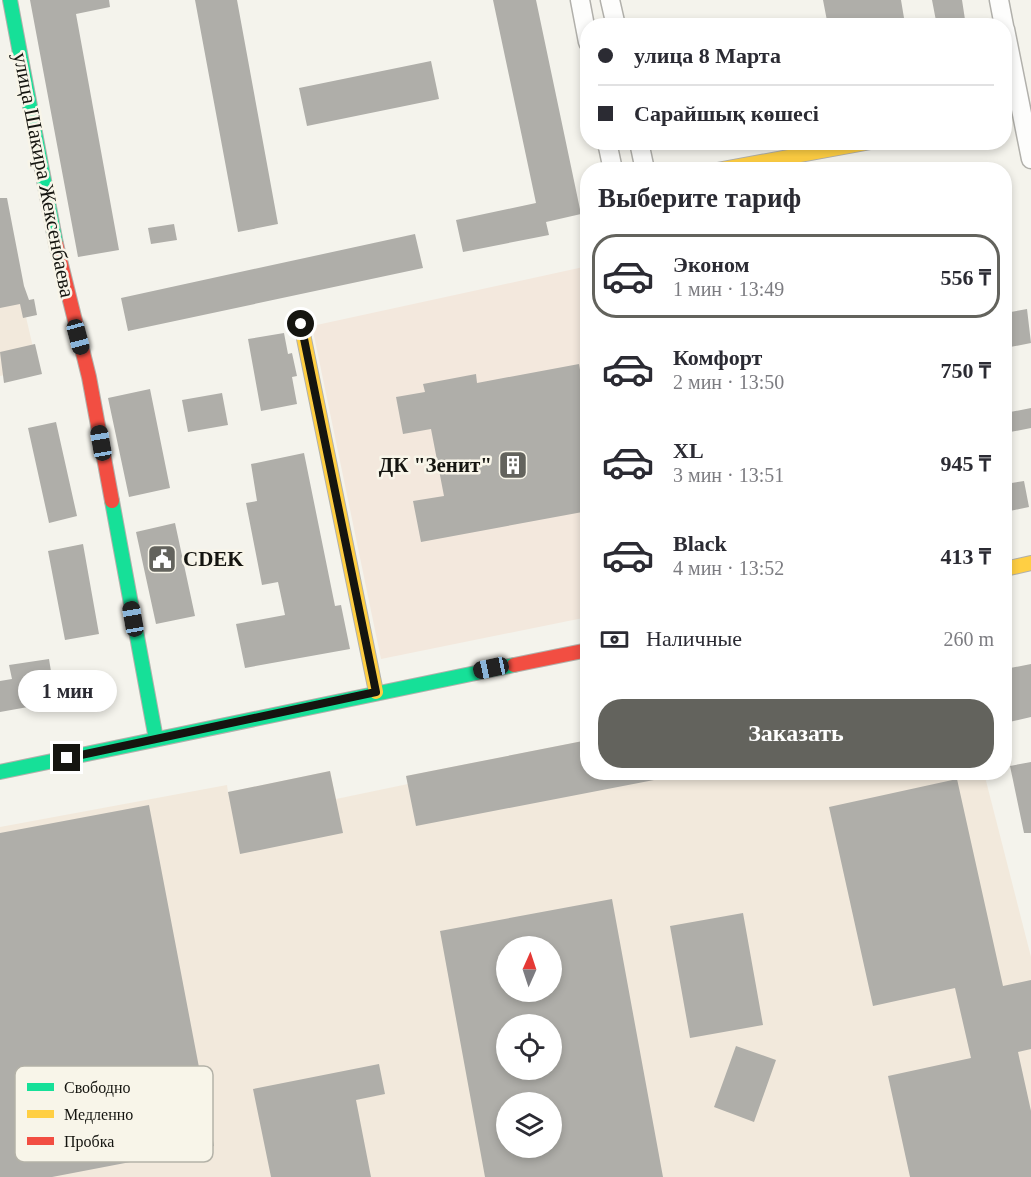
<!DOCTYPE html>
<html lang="ru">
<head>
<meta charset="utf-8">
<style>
  body { margin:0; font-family:Georgia,serif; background:#f7f7f7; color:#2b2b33; height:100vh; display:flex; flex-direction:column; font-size:22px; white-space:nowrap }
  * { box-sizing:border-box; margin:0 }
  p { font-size:20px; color:#7c7c81 }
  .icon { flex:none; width:33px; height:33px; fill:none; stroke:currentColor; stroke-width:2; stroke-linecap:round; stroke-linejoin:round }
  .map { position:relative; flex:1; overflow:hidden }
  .details { position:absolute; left:580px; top:162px; width:432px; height:618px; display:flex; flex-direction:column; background:#fff; border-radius:24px; box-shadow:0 3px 9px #0003 }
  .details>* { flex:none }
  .banner { position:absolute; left:580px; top:18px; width:432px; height:132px; border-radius:24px; box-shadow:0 3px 9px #0003; display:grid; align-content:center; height:132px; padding:0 18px; background:#fff }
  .needle { width:39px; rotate:3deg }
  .buttons { position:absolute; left:496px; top:936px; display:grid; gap:12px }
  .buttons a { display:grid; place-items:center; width:66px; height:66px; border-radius:50%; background:#fff; box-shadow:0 3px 9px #0003; font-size:30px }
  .end { position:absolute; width:27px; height:27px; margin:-14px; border:8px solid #151510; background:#fff; box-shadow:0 0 0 3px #fff }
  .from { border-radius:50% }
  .bubble { position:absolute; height:42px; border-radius:21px; background:#fff; box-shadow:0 3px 9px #0003; font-size:20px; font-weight:600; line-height:42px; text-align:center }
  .car { position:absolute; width:18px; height:36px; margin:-18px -9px; border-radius:8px; box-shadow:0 0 4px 2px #0007; background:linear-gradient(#222 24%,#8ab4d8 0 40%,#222 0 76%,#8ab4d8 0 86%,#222 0) }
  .banner b { display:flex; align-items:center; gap:21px; height:57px; font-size:22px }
  .banner b+b { border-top:2px solid #e1e1e2 }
  .banner i { width:15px; height:15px; background:#2b2b33 }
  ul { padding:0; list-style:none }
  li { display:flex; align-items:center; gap:18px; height:84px; margin:0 12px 9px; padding:0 6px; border:3px solid transparent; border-radius:24px }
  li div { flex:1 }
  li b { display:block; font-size:22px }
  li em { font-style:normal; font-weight:600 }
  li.selected { border-color:#63635d }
  li>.icon { width:54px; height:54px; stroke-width:1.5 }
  h2 { padding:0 18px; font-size:27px; line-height:72px }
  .pay { display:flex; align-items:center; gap:15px; height:66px; padding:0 18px; font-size:22px }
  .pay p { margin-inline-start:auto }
  .primary-button { display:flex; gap:12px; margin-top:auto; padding:12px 18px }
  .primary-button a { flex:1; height:69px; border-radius:24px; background:#63635d; color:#fff; font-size:24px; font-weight:600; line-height:69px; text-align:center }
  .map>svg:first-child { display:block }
</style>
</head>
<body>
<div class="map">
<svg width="1031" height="1177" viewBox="0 0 1031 1177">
  <rect width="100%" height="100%" fill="#f4f3ec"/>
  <path fill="#f3e8dd" d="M588,266V617L381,659L312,326Z"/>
  <path fill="#f2e9dc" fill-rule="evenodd" d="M20,291L38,369L0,376V295Z
    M588,740V772L984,773L1031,957V1177H0V827L227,785L228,792L330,771L336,799L408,784L406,776ZM507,946H552V992H507ZM507,1024H552V1070H507ZM507,1102H552V1148H507Z"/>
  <path fill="#afaea9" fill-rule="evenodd" d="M30,0H109L110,7L76,14L119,250L78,257Z
    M195,0H237L278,224L238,232Z
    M493,0H536L581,214L546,222L549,235L463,252L456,220L536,203Z
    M823,0H901L904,18L871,23V20L828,26Z
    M932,0H962L966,26H937Z
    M431,61L439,99L307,126L299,88Z
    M0,198H7L24,286L29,300L34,299L37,315L23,318L20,304L0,308Z
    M174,224L177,240L151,244L148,228Z
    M415,234L423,268L128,331L121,298Z
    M1027,309L1031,343L1005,348V313Z
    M284,333L288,354L292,353L297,376L292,377L297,404L261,411L248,339Z
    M35,344L42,374L4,383L0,352Z
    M579,364L584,393L588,392V511L421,542L413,501L444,496L431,429L403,434L396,397L425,392L423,384L476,374L477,383Z
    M150,389L170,488L129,497L108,398Z
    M222,393L228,425L188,432L182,400Z
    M1031,408V428L1005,433V413Z
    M56,422L77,516L49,523L28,428Z
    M304,453L335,606L341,605L350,649L245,668L236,624L285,615L278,582L262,585L246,503L257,501L251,464Z
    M1024,481L1029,507L1005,512V484Z
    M175,523L195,616L156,624L136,532Z
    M83,544L99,634L65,640L48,551Z
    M49,659L56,702L0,712V681L12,679L9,665Z
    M1031,664V717L1005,723V669Z
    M588,740V772H654V780L416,826L406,776Z
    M1031,762V833H1024L1010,766Z
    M330,771L343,833L240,854L228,792Z
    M957,779L1003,986L1031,980V1049L1018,1052L1031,1111V1177H910L888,1076L971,1058L955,988L873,1006L829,807Z
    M149,805L214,1146L52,1177H0V833Z
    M612,899L663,1177H485L440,931ZM507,946H552V992H507ZM507,1024H552V1070H507ZM507,1102H552V1148H507Z
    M743,913L763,1025L690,1038L670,926Z
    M736,1046L776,1060L754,1122L714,1107Z
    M379,1064L385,1094L356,1100L371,1177H271L253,1089Z"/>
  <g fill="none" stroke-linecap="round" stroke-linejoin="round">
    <g stroke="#b1b0ab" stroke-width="21">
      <path id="street" d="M580,0L588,42
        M610,0L616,26
        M999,0L1004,26
        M1005,29L1031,159
        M607,142L613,170
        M639,142L645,170"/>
    </g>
    <g stroke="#b1b0ab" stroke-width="16">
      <path id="fast" d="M10,0L56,244
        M112,501L156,739
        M0,772L514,665"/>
    </g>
    <g stroke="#b1b0ab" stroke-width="16">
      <path id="slow" d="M717,170L871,142
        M301,324L376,692
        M1005,569L1031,563"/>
    </g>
    <g stroke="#b1b0ab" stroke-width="16">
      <path id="jam" d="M56,244L89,377L112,501
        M514,665L588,650"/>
    </g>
    <use href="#street" stroke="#fdfdfc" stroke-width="18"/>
    <use href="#fast" stroke="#16e098" stroke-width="14"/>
    <use href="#slow" stroke="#ffcf43" stroke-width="14"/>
    <use href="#jam" stroke="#f24e42" stroke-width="14"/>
  </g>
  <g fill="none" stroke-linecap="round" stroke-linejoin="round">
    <path stroke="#151510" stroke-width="8" d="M67,758L376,692L301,324"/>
  </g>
  <defs>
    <g id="building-square" transform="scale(1.5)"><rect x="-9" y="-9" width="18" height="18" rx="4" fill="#63635d" stroke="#f8f5e9"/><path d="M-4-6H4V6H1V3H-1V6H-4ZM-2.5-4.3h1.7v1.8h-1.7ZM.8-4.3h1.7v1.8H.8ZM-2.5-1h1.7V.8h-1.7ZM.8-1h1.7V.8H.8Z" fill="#fff"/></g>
    <g id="civic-square" transform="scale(1.5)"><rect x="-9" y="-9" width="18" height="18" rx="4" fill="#63635d" stroke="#f8f5e9"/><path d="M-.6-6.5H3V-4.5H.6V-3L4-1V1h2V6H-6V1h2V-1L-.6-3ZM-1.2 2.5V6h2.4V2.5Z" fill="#fff"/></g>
  </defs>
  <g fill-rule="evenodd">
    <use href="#building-square" x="513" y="465"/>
    <use href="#civic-square" x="162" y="559"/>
  </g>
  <g text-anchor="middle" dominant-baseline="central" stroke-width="5" stroke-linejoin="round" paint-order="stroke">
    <g font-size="21" fill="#151510" stroke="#f8f5e9">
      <text transform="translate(44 175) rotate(79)">улица Шакира Жексенбаева</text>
    </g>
    <g font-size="21" font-weight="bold" fill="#151510" stroke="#f8f5e9" text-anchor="end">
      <text x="492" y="465">ДК "Зенит"</text>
      <text x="183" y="559" text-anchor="start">CDEK</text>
    </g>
  </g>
  <rect x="15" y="1066" width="198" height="96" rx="9" fill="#f8f5e9" stroke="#b4b2a8" stroke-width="1.5"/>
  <rect x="27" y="1083" width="27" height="8" fill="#16e098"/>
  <rect x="27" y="1110" width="27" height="8" fill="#ffcf43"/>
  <rect x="27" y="1137" width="27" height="8" fill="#f24e42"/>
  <g font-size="16" fill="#151510">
    <text x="64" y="1093">Свободно</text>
    <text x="64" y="1120">Медленно</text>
    <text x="64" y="1147">Пробка</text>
  </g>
</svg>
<div class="buttons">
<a><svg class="needle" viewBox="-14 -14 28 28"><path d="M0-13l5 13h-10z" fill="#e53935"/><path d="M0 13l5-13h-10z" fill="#7c7c81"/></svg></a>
<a><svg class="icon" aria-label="locate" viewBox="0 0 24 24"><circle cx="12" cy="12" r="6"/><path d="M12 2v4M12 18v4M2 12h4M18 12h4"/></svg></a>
<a><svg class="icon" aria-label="layers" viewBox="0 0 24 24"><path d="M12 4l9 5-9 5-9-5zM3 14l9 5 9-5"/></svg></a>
</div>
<i class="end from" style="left:301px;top:324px"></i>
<i class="end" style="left:67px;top:758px"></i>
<div class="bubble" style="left:18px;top:670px;width:99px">1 мин</div>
<i class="car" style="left:78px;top:337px;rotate:165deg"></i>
<i class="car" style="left:101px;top:443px;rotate:350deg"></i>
<i class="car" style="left:133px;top:619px;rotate:350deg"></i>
<i class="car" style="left:491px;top:668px;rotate:258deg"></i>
<div class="banner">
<b><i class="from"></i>улица 8 Марта</b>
<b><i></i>Сарайшық көшесі</b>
</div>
<section class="details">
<h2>Выберите тариф</h2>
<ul>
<li class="selected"><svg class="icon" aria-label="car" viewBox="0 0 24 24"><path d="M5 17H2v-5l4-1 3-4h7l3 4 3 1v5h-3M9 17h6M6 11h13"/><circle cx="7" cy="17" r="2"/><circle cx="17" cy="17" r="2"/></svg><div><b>Эконом</b><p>1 мин · 13:49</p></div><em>556 ₸</em></li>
<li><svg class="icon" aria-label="car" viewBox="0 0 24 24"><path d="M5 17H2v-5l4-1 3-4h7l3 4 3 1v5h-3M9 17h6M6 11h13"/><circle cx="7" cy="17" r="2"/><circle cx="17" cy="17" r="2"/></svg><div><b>Комфорт</b><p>2 мин · 13:50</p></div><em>750 ₸</em></li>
<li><svg class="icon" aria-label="car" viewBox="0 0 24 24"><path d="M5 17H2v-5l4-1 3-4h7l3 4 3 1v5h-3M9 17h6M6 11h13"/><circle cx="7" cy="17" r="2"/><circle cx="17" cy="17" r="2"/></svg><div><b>XL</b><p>3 мин · 13:51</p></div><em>945 ₸</em></li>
<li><svg class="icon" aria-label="car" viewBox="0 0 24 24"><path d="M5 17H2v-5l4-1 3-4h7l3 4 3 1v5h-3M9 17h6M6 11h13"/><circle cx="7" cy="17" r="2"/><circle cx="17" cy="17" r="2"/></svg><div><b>Black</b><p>4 мин · 13:52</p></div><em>413 ₸</em></li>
</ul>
<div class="pay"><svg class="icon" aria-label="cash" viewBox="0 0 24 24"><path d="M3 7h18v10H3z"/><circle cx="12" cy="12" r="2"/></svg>Наличные<p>260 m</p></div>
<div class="primary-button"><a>Заказать</a></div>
</section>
</div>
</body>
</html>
